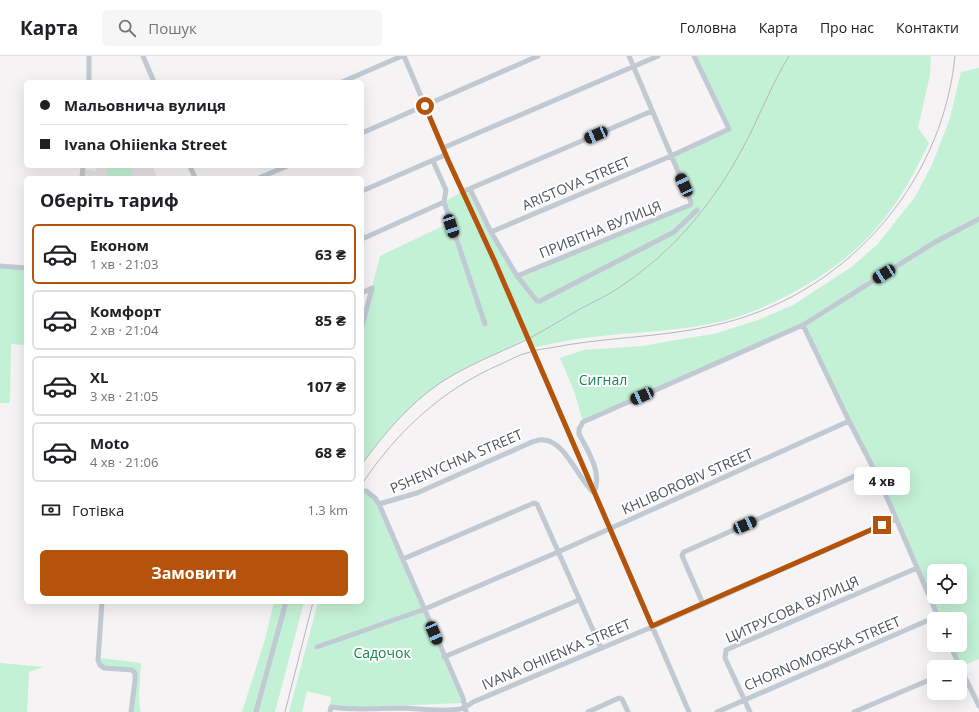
<!DOCTYPE html>
<html lang="uk">
<head>
<meta charset="utf-8">
<style>
  body { margin:0; font-family:"Open Sans",sans-serif; background:#f6f6f6; color:#202124; height:100vh; display:flex; flex-direction:column; font-size:15px; white-space:nowrap }
  * { box-sizing:border-box; margin:0 }
  p { font-size:13px; color:#757577 }
  .icon { flex:none; width:22px; height:22px; fill:none; stroke:currentColor; stroke-width:2; stroke-linecap:round; stroke-linejoin:round }
  .map { position:relative; flex:1; overflow:hidden }
  .drawer { position:absolute; left:24px; top:120px; width:340px; height:428px; display:flex; flex-direction:column; background:#fff; border-radius:6px; box-shadow:0 4px 16px #0002 }
  .drawer>* { flex:none }
  .banner { position:absolute; left:24px; top:24px; width:340px; height:88px; border-radius:6px; box-shadow:0 4px 16px #0002; display:grid; align-content:center; height:88px; padding:0 16px; background:#fff }
  .buttons { position:absolute; left:927px; top:508px; display:grid; gap:8px }
  .buttons a { display:grid; place-items:center; width:40px; height:40px; border-radius:6px; background:#fff; box-shadow:0 4px 16px #0002; font-size:20px }
  .end { position:absolute; width:18px; height:18px; margin:-9px; border:5px solid #b45309; background:#fff; box-shadow:0 0 0 2px #fff }
  .from { border-radius:50% }
  .bubble { position:absolute; height:28px; border-radius:6px; background:#fff; box-shadow:0 4px 16px #0002; font-size:13px; font-weight:700; line-height:28px; text-align:center }
  .car { position:absolute; width:12px; height:24px; margin:-12px -6px; border-radius:5px; box-shadow:0 0 3px 1px #0007; background:linear-gradient(#222 24%,#8ab4d8 0 40%,#222 0 76%,#8ab4d8 0 86%,#222 0) }
  .banner b { display:flex; align-items:center; gap:14px; height:38px; font-size:15px }
  .banner b+b { border-top:1px solid #e0e0e0 }
  .banner i { width:10px; height:10px; background:#202124 }
  ul { padding:0; list-style:none }
  li { display:flex; align-items:center; gap:12px; height:60px; margin:0 8px 6px; padding:0 8px; border:2px solid #e0e0e0; border-radius:6px }
  li div { flex:1 }
  li b { display:block; font-size:15px }
  li em { font-style:normal; font-weight:700 }
  li.on { border-color:#b45309 }
  li>.icon { width:36px; height:36px; stroke-width:1.5 }
  h2 { padding:0 16px; font-size:18px; line-height:48px }
  .pay { display:flex; align-items:center; gap:10px; height:44px; padding:0 16px; font-size:15px }
  .pay p { margin-inline-start:auto }
  .primary-button { display:flex; gap:8px; margin-top:auto; padding:8px 16px }
  .primary-button a { flex:1; height:46px; border-radius:6px; background:#b45309; color:#fff; font-size:16px; font-weight:700; line-height:46px; text-align:center }
  header { display:flex; align-items:center; gap:24px; box-sizing:border-box; height:56px; padding:0 20px; background:#fff; border-bottom:1px solid #e0e0e0 }
  header strong { font-size:19px }
  nav { display:flex; gap:22px; margin-inline-start:auto; font-size:14px }
  .search { width:280px; height:36px; background:#f6f6f6; display:flex; align-items:center; gap:10px; box-sizing:border-box; padding:0 14px; border-radius:6px; color:#757577; font-size:15px }
  .map>svg:first-child { display:block }
</style>
</head>
<body>
<header>
<strong>Карта</strong>
<div class="search"><svg class="icon" aria-label="search" viewBox="0 0 24 24"><circle cx="10" cy="10" r="6"/><path d="M15 15l6 6"/></svg>Пошук</div>
<nav><a>Головна</a><a>Карта</a><a>Про нас</a><a>Контакти</a></nav>
</header>
<div class="map">
<svg width="979" height="656" viewBox="0 0 979 656">
  <rect width="100%" height="100%" fill="#f5f3f3"/>
  <path fill="#e6e4e5" d="M97,110H152L157,122H82V113L96,115Z"/>
  <path fill="#c3f1d5" fill-rule="evenodd" d="M694,0H931L930,19L918,72L929,87C914,118 897,150 873,176C834,219 766,257 709,268C663,277 617,276 571,284C558,286 545,289 533,292L528,282C507,294 483,302 462,314C420,337 389,370 362,408V270L380,200L449,167L444,146L462,136L472,137L517,220L690,149L671,100L728,73Z
    M979,12V603L960,611L950,589H960V563H939L879,423L803,269L583,366L574,335L560,302L583,294L643,290L687,282L714,278L758,264L793,249L850,212L877,189L915,141L932,109L950,62L961,16ZM934,515H960V541H934Z
    M106,110H131L133,122H108Z
    M0,210L26,212V289L11,288L10,347H0Z
    M362,435L374,443L378,450L462,647L343,652L330,650L331,641L307,635L302,656H289L318,546H362Z
    M274,546H304L275,656H242L265,583Z
    M101,602L141,607L139,639L140,655L143,656H131L135,620L132,615L102,614Z
    M0,607L43,611L29,616L27,656H0Z"/>
  <g fill="none" stroke-linecap="round" stroke-linejoin="round">
    <path stroke="#c1cad2" stroke-width="5" d="M143,0L154,26
      M404,0L448,104L495,206
      M89,26V0
      M342,26L402,0
      M362,77L538,0
      M443,92L658,0
      M190,110L195,122
      M82,122L83,110
      M259,122L287,110
      M470,133L491,176L517,220L537,245H540L674,176L697,154
      M362,135L445,99
      M462,136L652,55
      M444,146L485,268
      M491,176L671,100L729,73L694,0
      M362,183L444,146L446,134L433,105
      M0,210L26,212
      M517,220L690,149L691,146L629,0
      M362,237L372,232
      M803,269L849,365L879,423L939,563
      M362,270L372,232
      M565,368L689,656
      M366,435L375,442L379,448L463,642L466,656
      M594,436C603,418 588,395 579,378V373L583,366L803,269L935,186L979,163
      M379,448L417,437L532,386C536,385 540,383 544,384C565,385 578,423 593,436
      M403,503L534,447L537,448L601,592
      M102,546L98,604L100,609L104,612L132,614L135,617V624L131,656
      M703,548L683,502L682,499L684,496L873,412
      M950,589L960,611
      M317,591L425,553L558,496L849,365
      M444,601L579,544
      M960,611L979,650
      M256,656L286,546
      M330,656L331,651C355,655 380,652 405,652C423,653 442,656 460,653C465,652 469,649 473,646L652,571L896,463
      M588,656L619,642L622,643L628,656
      M717,656L938,560
      M750,656L725,602L726,594L917,512
      M854,656L934,622"/>
    <path stroke="#b5b8bd" stroke-width="1" d="M362,408C384,378 409,348 440,327C466,310 494,299 522,286C542,276 561,264 580,253C589,248 598,244 607,239C626,228 643,215 659,201C696,168 726,126 748,82C762,54 773,26 789,0
      M362,428C397,375 443,333 501,308C510,304 518,299 527,297C534,294 542,293 550,292C603,281 658,282 711,270C841,243 942,132 955,0
      M285,656L313,546"/>
    <path stroke="#c1cad2" stroke-width="5" d="M495,206L565,368"/>
  </g>
  <g fill="none" stroke-linecap="round" stroke-linejoin="round">
    <path stroke="#b45309" stroke-width="5" d="M425,50L448,104L495,206L652,570L882,469"/>
  </g>
  <g text-anchor="middle" dominant-baseline="central" stroke-width="4" stroke-linejoin="round" paint-order="stroke">
    <g font-size="14" fill="#4a5661" stroke="#fff">
      <text transform="translate(576 127) rotate(-23)">ARISTOVA STREET</text>
      <text transform="translate(600 173) rotate(-22)">ПРИВІТНА ВУЛИЦЯ</text>
      <text transform="translate(456 405) rotate(-23)">PSHENYCHNA STREET</text>
      <text transform="translate(687 425) rotate(-24)">KHLIBOROBIV STREET</text>
      <text transform="translate(792 553) rotate(-24)">ЦИТРУСОВА ВУЛИЦЯ</text>
      <text transform="translate(822 597) rotate(-23)">CHORNOMORSKA STREET</text>
      <text transform="translate(556 598) rotate(-23)">IVANA OHIIENKA STREET</text>
    </g>
    <g font-size="14" fill="#17864f" stroke="#fff">
      <text x="603" y="323">Сигнал</text>
      <text x="382" y="596">Садочок</text>
    </g>
  </g>
</svg>
<div class="buttons">
<a><svg class="icon" aria-label="locate" viewBox="0 0 24 24"><circle cx="12" cy="12" r="6"/><path d="M12 2v4M12 18v4M2 12h4M18 12h4"/></svg></a>
<a>+</a>
<a>−</a>
</div>
<i class="end from" style="left:425px;top:50px"></i>
<i class="end" style="left:882px;top:469px"></i>
<div class="bubble" style="left:854px;top:411px;width:56px">4 хв</div>
<i class="car" style="left:596px;top:79px;rotate:247deg"></i>
<i class="car" style="left:684px;top:129px;rotate:335deg"></i>
<i class="car" style="left:451px;top:170px;rotate:162deg"></i>
<i class="car" style="left:884px;top:218px;rotate:238deg"></i>
<i class="car" style="left:642px;top:340px;rotate:246deg"></i>
<i class="car" style="left:745px;top:469px;rotate:66deg"></i>
<i class="car" style="left:434px;top:577px;rotate:157deg"></i>
<div class="banner">
<b><i class="from"></i>Мальовнича вулиця</b>
<b><i></i>Ivana Ohiienka Street</b>
</div>
<section class="drawer">
<h2>Оберіть тариф</h2>
<ul>
<li class="on"><svg class="icon" aria-label="car" viewBox="0 0 24 24"><path d="M5 17H2v-5l4-1 3-4h7l3 4 3 1v5h-3M9 17h6M6 11h13"/><circle cx="7" cy="17" r="2"/><circle cx="17" cy="17" r="2"/></svg><div><b>Економ</b><p>1 хв · 21:03</p></div><em>63 ₴</em></li>
<li><svg class="icon" aria-label="car" viewBox="0 0 24 24"><path d="M5 17H2v-5l4-1 3-4h7l3 4 3 1v5h-3M9 17h6M6 11h13"/><circle cx="7" cy="17" r="2"/><circle cx="17" cy="17" r="2"/></svg><div><b>Комфорт</b><p>2 хв · 21:04</p></div><em>85 ₴</em></li>
<li><svg class="icon" aria-label="car" viewBox="0 0 24 24"><path d="M5 17H2v-5l4-1 3-4h7l3 4 3 1v5h-3M9 17h6M6 11h13"/><circle cx="7" cy="17" r="2"/><circle cx="17" cy="17" r="2"/></svg><div><b>XL</b><p>3 хв · 21:05</p></div><em>107 ₴</em></li>
<li><svg class="icon" aria-label="car" viewBox="0 0 24 24"><path d="M5 17H2v-5l4-1 3-4h7l3 4 3 1v5h-3M9 17h6M6 11h13"/><circle cx="7" cy="17" r="2"/><circle cx="17" cy="17" r="2"/></svg><div><b>Moto</b><p>4 хв · 21:06</p></div><em>68 ₴</em></li>
</ul>
<div class="pay"><svg class="icon" aria-label="cash" viewBox="0 0 24 24"><path d="M3 7h18v10H3z"/><circle cx="12" cy="12" r="2"/></svg>Готівка<p>1.3 km</p></div>
<div class="primary-button"><a>Замовити</a></div>
</section>
</div>
</body>
</html>
